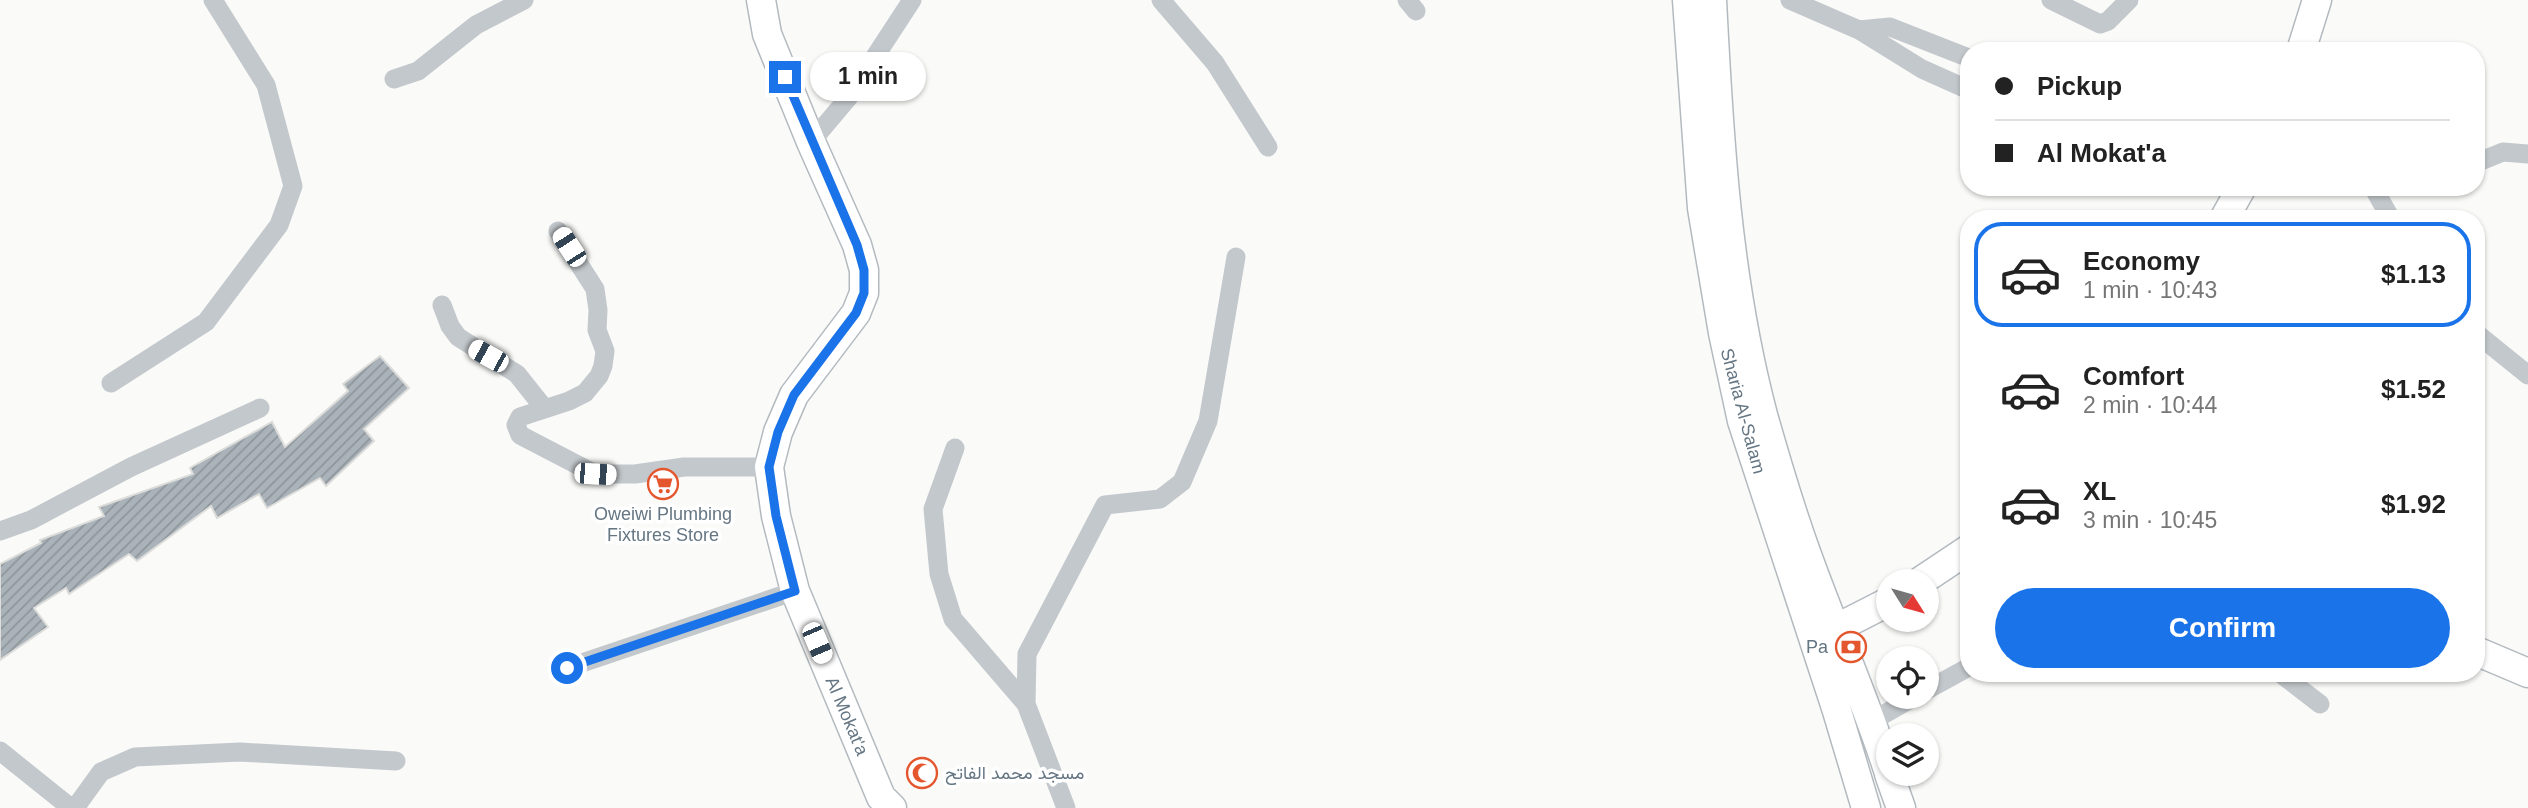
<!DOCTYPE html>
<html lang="en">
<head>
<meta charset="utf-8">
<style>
  body { margin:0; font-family:Helvetica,Vazirmatn,sans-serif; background:#f2f2f2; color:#222; height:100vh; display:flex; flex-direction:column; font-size:26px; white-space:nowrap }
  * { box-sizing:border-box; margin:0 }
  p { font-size:23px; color:#767676 }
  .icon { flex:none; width:38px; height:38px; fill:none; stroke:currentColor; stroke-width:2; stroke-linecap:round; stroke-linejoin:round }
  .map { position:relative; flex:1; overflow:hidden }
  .side { position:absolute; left:1960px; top:210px; width:525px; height:472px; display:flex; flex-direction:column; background:#fff; border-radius:28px; box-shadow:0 2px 5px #0004 }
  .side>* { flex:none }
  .hud { position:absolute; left:1960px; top:42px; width:525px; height:154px; border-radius:28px; box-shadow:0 2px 5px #0004; display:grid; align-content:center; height:154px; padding:0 35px; background:#fff }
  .needle { width:46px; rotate:127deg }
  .buttons { position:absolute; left:1876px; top:569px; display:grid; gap:14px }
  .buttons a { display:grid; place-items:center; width:63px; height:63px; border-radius:50%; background:#fff; box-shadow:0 2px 5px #0004; font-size:35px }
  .end { position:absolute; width:32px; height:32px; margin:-16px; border:9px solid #1a73e8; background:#fff; box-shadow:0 0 0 4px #fff }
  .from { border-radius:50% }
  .bubble { position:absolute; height:49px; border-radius:24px; background:#fff; box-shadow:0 2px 5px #0004; font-size:23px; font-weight:600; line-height:49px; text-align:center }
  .car { position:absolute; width:21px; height:42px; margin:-21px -10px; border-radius:9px; box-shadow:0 0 5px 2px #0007; background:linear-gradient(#fff 24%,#345 0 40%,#fff 0 76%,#345 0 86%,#fff 0) }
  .hud b { display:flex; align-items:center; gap:24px; height:66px; font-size:26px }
  .hud b+b { border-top:2px solid #e0e0e0 }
  .hud i { width:18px; height:18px; background:#222 }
  ul { padding:12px 0 0; list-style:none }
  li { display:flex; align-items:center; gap:21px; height:105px; margin:0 14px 10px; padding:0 21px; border:4px solid transparent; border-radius:28px }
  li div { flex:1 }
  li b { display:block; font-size:26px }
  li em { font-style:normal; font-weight:600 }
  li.selected { border-color:#1a73e8 }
  li>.icon { width:63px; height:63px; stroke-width:1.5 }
  .primary-button { display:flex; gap:14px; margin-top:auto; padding:14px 35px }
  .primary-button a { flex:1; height:80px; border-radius:42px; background:#1a73e8; color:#fff; font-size:28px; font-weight:600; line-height:80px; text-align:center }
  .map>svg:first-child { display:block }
</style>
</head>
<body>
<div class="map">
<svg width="2528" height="808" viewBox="0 0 2528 808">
  <defs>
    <pattern id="building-hatch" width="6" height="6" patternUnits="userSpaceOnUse" patternTransform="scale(1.75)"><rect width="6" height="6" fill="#aab3b9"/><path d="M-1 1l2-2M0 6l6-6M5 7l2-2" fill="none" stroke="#8e969c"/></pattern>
  </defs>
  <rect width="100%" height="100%" fill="#fafaf8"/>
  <path fill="url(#building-hatch)" stroke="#dcdcda" stroke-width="2" d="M380,356L409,388L364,429L374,441L326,486L320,478L267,508L259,494L217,518L211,506L137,561L129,554L69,594L66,588L34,608L48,627L0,660V564L41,543L40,540L104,516L99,507L193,474L190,468L272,422L285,447L348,391L343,384Z"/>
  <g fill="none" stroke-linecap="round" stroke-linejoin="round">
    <g stroke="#b3babf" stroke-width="31">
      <path id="secondary" d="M761,0L767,34L811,142L857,245L864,270V293L856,313L794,395L778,432L769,467L776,516L795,591L881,797L892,808
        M1687,0L1702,208L1723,333L1742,421L1837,711L1866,808
        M1712,0C1719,140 1727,279 1763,415C1776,461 1790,508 1806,552C1832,625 1864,696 1888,770
        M2301,51L2317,0
        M2224,219L2242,187
        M1921,581L1969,549
        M1818,635L1835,629L1888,602
        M2476,651L2528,673
        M1889,774L1901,808"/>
    </g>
    <path stroke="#c3c8cc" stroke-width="19" d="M1161,0L1215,63L1268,147
      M1407,0L1416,11
      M1790,0L1859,30L1922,69L1969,90
      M2051,0L2100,24L2108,21L2129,0
      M1859,30L1890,27L1969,58
      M394,79L418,71L476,25L524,0
      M811,142L848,98L912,0
      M2476,163L2503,152L2528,154
      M2373,187L2391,219
      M558,231L595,289L598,310L597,330L605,351L603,366L599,376L585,393L569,401L520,417L516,425L520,435L595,474H635L684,467H769
      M442,305L450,326L458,337L517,374L544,408
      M2476,333L2528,375
      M111,383L206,322L279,225L293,186L266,85L213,0
      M955,448L933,509L939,574L953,619L1026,704
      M0,531L31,520L131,467L260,408
      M567,668L795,591
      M2281,674L2320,704
      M1927,690L1969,667
      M1872,721L1916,696
      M0,751L71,808
      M75,808L101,772L135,757L240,752L396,761
      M1066,808L1026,704L1027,654L1105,505L1160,499L1182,482L1208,421L1236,257"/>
    <use href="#secondary" stroke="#fff" stroke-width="28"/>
  </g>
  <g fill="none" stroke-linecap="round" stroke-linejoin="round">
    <path stroke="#1a73e8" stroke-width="9" d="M567,668L795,591L776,516L769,467L778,432L794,395L856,313L864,293V270L857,245L785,77"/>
  </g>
  <defs>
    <g id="supermarket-ring" transform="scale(1.575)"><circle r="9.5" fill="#fff" stroke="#e4572e" stroke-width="1.5"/><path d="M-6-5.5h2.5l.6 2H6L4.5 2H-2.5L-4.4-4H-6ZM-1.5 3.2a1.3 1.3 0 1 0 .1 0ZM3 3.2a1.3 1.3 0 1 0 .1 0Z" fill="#e4572e"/></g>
    <g id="bank-ring" transform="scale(1.575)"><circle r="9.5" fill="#fff" stroke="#e4572e" stroke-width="1.5"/><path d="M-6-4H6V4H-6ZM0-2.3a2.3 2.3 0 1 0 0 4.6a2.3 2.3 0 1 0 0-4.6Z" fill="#e4572e"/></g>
    <g id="mosque-ring" transform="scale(1.575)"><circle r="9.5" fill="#fff" stroke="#e4572e" stroke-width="1.5"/><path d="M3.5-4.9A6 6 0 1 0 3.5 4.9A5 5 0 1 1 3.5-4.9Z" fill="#e4572e"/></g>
  </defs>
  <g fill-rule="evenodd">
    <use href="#supermarket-ring" x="663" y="484"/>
    <use href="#bank-ring" x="1851" y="647"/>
    <use href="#mosque-ring" x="922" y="773"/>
  </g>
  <g text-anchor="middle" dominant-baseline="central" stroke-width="7" stroke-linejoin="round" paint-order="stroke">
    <g font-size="18" fill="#657683" stroke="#fff">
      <text transform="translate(1743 411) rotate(75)">Sharia Al-Salam</text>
      <text transform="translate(847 716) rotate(67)">Al Mokat'a</text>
    </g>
    <g font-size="18" fill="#657683" stroke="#fff">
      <text x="663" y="514">Oweiwi Plumbing<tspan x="663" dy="21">Fixtures Store</tspan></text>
      <text x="1828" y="647" text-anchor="end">Pa</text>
      <text x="945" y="773" text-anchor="start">مسجد محمد الفاتح</text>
    </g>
  </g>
</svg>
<div class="buttons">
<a><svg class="needle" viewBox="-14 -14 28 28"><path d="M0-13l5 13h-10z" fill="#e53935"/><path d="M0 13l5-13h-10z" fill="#767676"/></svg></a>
<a><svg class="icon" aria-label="locate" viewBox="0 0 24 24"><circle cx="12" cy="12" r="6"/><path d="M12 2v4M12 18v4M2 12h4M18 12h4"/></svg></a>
<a><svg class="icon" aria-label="layers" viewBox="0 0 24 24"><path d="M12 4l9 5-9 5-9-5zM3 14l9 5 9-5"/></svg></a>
</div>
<i class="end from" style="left:567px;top:668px"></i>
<i class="end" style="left:785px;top:77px"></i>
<div class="bubble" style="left:810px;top:52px;width:116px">1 min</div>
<i class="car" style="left:569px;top:247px;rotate:327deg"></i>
<i class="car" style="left:488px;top:356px;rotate:299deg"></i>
<i class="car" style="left:595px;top:474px;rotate:93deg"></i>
<i class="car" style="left:817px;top:643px;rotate:157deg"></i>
<div class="hud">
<b><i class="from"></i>Pickup</b>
<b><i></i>Al Mokat'a</b>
</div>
<section class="side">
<ul>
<li class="selected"><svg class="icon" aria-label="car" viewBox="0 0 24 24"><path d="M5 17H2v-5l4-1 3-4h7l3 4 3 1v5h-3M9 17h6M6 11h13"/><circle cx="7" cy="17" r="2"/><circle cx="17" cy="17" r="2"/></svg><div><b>Economy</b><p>1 min · 10:43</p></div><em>$1.13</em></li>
<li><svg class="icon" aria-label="car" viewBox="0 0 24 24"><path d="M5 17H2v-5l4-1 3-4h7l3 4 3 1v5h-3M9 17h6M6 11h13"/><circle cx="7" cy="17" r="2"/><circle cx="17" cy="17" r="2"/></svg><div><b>Comfort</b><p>2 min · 10:44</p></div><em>$1.52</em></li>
<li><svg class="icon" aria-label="car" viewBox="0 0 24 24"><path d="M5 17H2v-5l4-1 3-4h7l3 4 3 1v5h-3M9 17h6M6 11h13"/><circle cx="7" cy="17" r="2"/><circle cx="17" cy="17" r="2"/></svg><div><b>XL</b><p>3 min · 10:45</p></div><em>$1.92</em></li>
</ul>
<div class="primary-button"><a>Confirm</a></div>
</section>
</div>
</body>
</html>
